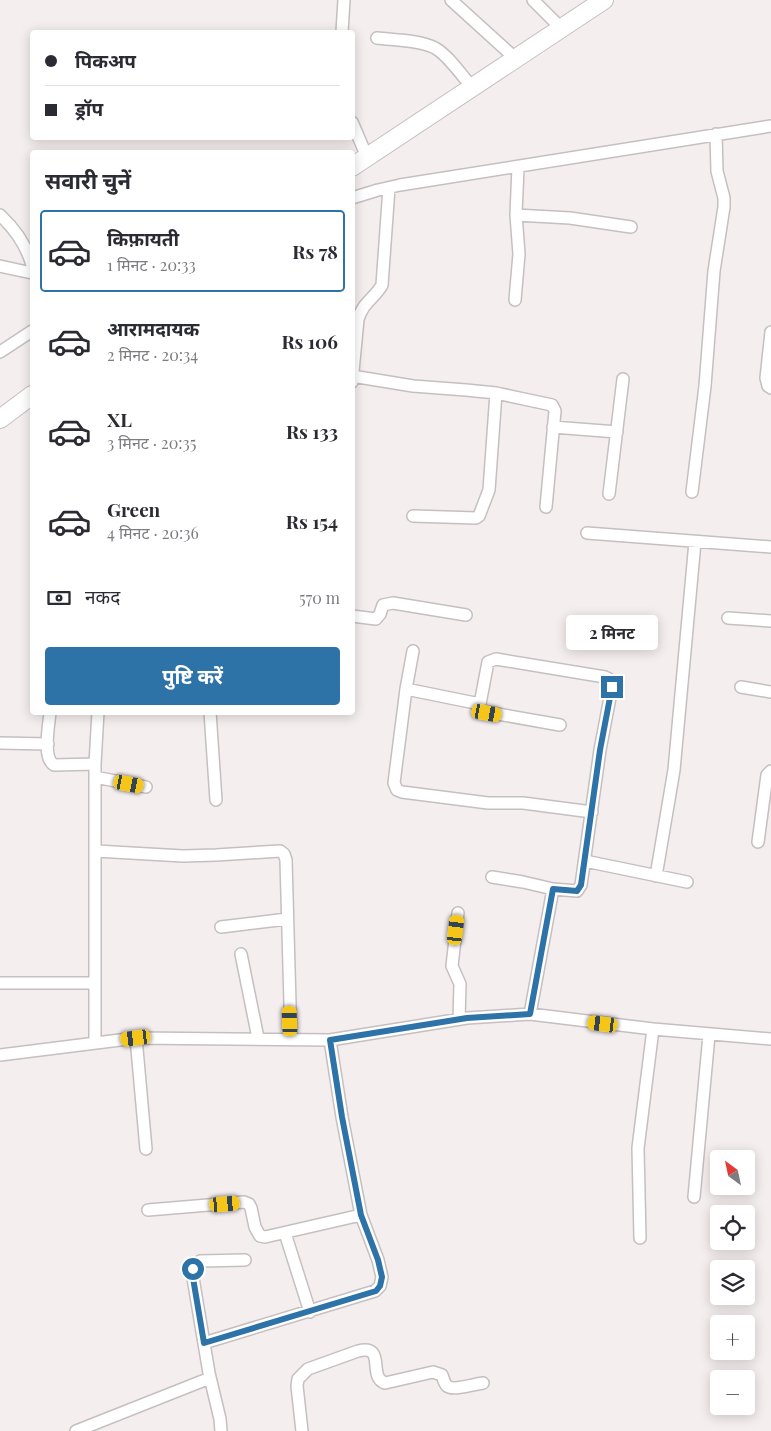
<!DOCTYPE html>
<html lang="hi">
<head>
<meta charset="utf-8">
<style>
  body { margin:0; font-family:"Playfair Display","Noto Sans Devanagari",serif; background:#f2f2f3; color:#2b2b33; height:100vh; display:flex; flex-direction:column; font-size:19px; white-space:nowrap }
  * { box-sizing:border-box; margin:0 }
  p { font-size:16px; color:#7c7c81 }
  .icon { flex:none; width:28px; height:28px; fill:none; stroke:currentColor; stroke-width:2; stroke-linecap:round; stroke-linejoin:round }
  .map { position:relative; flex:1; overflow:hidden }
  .drawer { position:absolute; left:30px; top:150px; width:325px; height:565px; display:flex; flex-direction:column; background:#fff; border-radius:5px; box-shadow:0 2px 12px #0003 }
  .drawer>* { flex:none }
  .guide { position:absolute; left:30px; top:30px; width:325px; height:110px; border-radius:5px; box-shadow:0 2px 12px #0003; display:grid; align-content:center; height:110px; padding:0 15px; background:#fff }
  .needle { width:32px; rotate:327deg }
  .fabs { position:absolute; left:710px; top:1150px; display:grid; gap:10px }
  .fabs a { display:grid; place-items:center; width:45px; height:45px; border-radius:5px; background:#fff; box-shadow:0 2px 12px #0003; font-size:25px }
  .end { position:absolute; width:22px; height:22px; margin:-11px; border:6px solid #2e73a8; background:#fff; box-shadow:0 0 0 2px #fff }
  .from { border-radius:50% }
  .bubble { position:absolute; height:35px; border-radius:5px; background:#fff; box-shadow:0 2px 12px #0003; font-size:16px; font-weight:700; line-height:35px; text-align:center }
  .car { position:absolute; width:15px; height:30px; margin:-15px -8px; border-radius:6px; box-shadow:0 0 4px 1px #0007; background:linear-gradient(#f5c518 24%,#345 0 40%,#f5c518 0 76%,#345 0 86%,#f5c518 0) }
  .guide b { display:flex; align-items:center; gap:18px; height:48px; font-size:19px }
  .guide b+b { border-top:1px solid #e1e1e2 }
  .guide i { width:12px; height:12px; background:#2b2b33 }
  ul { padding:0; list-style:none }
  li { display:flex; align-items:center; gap:15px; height:82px; margin:0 10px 8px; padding:0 5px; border:2px solid transparent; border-radius:5px }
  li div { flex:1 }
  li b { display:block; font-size:19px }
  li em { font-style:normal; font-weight:700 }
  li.active { border-color:#2e73a8 }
  li>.icon { width:45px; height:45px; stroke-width:1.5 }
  h2 { padding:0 15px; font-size:22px; line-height:60px }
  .pay { display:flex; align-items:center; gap:12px; height:55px; padding:0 15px; font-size:19px }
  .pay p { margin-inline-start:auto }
  .cta { display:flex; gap:10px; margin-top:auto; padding:10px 15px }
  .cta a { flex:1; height:58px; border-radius:5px; background:#2e73a8; color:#fff; font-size:20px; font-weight:700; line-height:58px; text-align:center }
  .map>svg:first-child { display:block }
</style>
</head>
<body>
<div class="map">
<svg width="771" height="1431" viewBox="0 0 771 1431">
  <rect width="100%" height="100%" fill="#f5eeef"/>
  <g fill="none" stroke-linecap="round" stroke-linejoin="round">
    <g stroke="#c5bfc0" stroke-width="14">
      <path id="minor" d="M451,0L515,58
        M533,0L561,28
        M342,32L344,0
        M377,38C393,40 421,40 435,48C448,55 462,76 472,87
        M352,122L367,157
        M352,198L378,190L400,185L771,126
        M0,215C15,229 26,244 32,265
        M516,215L570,218L631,227
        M0,266L32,273
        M515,300L519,254L516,215L518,167
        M771,332L766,378L768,386L771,388
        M0,352L32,331
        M352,376L413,386L466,390L496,393L552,405L555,411L546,507
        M352,382L358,319C364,301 374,299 382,285L389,188
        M553,427L617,432
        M692,492L705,386L714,271L724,207V198L717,171L716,134
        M609,494L623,379
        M413,516L476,518L479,516L489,490L496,393
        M587,533L771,547
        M352,616L376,619L380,614L383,605L393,603L466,615
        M728,618L771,621
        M413,651L406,689L394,783L397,790L402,792L488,803H523L592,812
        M741,687L771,692
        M406,689L480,704
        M50,712C49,725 42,758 54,765L95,764
        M210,712L216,800
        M0,743L48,744
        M95,777L146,787
        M758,842L767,775L771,771
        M96,851L183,856L216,855L280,851L284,854L286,860L291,1039
        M585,861L687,882
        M656,876L674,770L695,542
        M492,877L523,882L553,889
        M458,913L452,966L460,984L459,1019
        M221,927L287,919
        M241,954L258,1038
        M0,983H94
        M530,1014L553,889L577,891L581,885L600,750L612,687L609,679L605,677L496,659L488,662L480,704L481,711L560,725
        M136,1038L146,1149
        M95,1043V764L98,712
        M0,1055L136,1038L330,1040L467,1018L530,1014L653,1029L771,1039
        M694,1197L709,1035
        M148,1210L244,1202L249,1204L251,1208L255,1227L260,1236L265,1237L361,1215
        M285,1233L310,1312
        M640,1238L638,1148L653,1029
        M204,1343L375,1291L380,1286L382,1277L378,1260L361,1215L342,1117L330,1040
        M76,1431L210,1378
        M221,1431L220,1419L209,1373L193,1278V1269L200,1261L245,1260
        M302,1431L297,1386L298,1379L308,1369L358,1351C387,1344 367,1377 385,1383L433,1372L442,1375C443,1378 444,1383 447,1386C453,1391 475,1384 483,1383"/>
    </g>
    <g stroke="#c5bfc0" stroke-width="20">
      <path id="trunk" d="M352,167L604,0
        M0,419L32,395"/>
    </g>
    <use href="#minor" stroke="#fff" stroke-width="11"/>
    <use href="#trunk" stroke="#fff" stroke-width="18"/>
  </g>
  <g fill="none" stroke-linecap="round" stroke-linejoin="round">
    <path stroke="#2e73a8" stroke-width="6" d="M193,1269V1278L204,1343L376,1291L380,1286L382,1277L378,1260L361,1215L342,1117L330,1040L467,1018L530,1014L553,889L577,891L581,885L600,750L612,687"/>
  </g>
</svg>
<div class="fabs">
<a><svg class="needle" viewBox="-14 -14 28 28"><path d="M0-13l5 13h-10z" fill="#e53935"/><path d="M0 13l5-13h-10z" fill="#7c7c81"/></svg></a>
<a><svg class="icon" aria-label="locate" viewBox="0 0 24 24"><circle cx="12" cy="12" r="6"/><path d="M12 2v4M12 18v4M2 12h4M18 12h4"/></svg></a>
<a><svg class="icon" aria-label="layers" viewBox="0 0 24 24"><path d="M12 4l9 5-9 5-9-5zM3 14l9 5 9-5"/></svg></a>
<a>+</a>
<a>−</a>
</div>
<i class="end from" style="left:193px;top:1269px"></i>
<i class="end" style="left:612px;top:687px"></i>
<div class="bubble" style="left:566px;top:615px;width:92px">2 मिनट</div>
<i class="car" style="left:487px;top:713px;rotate:100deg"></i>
<i class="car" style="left:129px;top:784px;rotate:101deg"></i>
<i class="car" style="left:456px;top:930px;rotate:7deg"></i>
<i class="car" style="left:290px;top:1021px;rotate:358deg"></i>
<i class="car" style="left:603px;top:1024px;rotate:277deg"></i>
<i class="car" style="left:136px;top:1038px;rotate:263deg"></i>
<i class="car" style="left:225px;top:1204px;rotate:85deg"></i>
<div class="guide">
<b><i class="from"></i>पिकअप</b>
<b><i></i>ड्रॉप</b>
</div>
<section class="drawer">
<h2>सवारी चुनें</h2>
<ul>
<li class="active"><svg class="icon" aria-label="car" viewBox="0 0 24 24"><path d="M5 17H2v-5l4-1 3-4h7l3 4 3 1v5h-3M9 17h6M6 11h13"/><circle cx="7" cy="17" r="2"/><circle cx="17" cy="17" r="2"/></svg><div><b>किफ़ायती</b><p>1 मिनट · 20:33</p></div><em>Rs 78</em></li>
<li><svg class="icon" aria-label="car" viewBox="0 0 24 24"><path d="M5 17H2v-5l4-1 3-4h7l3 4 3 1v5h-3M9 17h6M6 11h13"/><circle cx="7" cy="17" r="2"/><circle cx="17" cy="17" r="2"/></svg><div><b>आरामदायक</b><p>2 मिनट · 20:34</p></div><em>Rs 106</em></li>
<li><svg class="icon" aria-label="car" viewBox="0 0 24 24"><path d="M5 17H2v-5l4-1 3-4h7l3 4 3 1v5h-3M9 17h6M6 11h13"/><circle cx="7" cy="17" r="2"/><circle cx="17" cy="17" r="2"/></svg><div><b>XL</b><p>3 मिनट · 20:35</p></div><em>Rs 133</em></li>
<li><svg class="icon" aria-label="car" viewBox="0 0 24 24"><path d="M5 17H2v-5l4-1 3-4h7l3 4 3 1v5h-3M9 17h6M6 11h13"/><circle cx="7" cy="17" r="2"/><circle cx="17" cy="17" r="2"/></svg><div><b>Green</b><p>4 मिनट · 20:36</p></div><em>Rs 154</em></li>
</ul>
<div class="pay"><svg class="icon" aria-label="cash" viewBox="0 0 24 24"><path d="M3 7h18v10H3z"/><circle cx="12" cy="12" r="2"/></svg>नकद<p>570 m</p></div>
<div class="cta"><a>पुष्टि करें</a></div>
</section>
</div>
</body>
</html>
